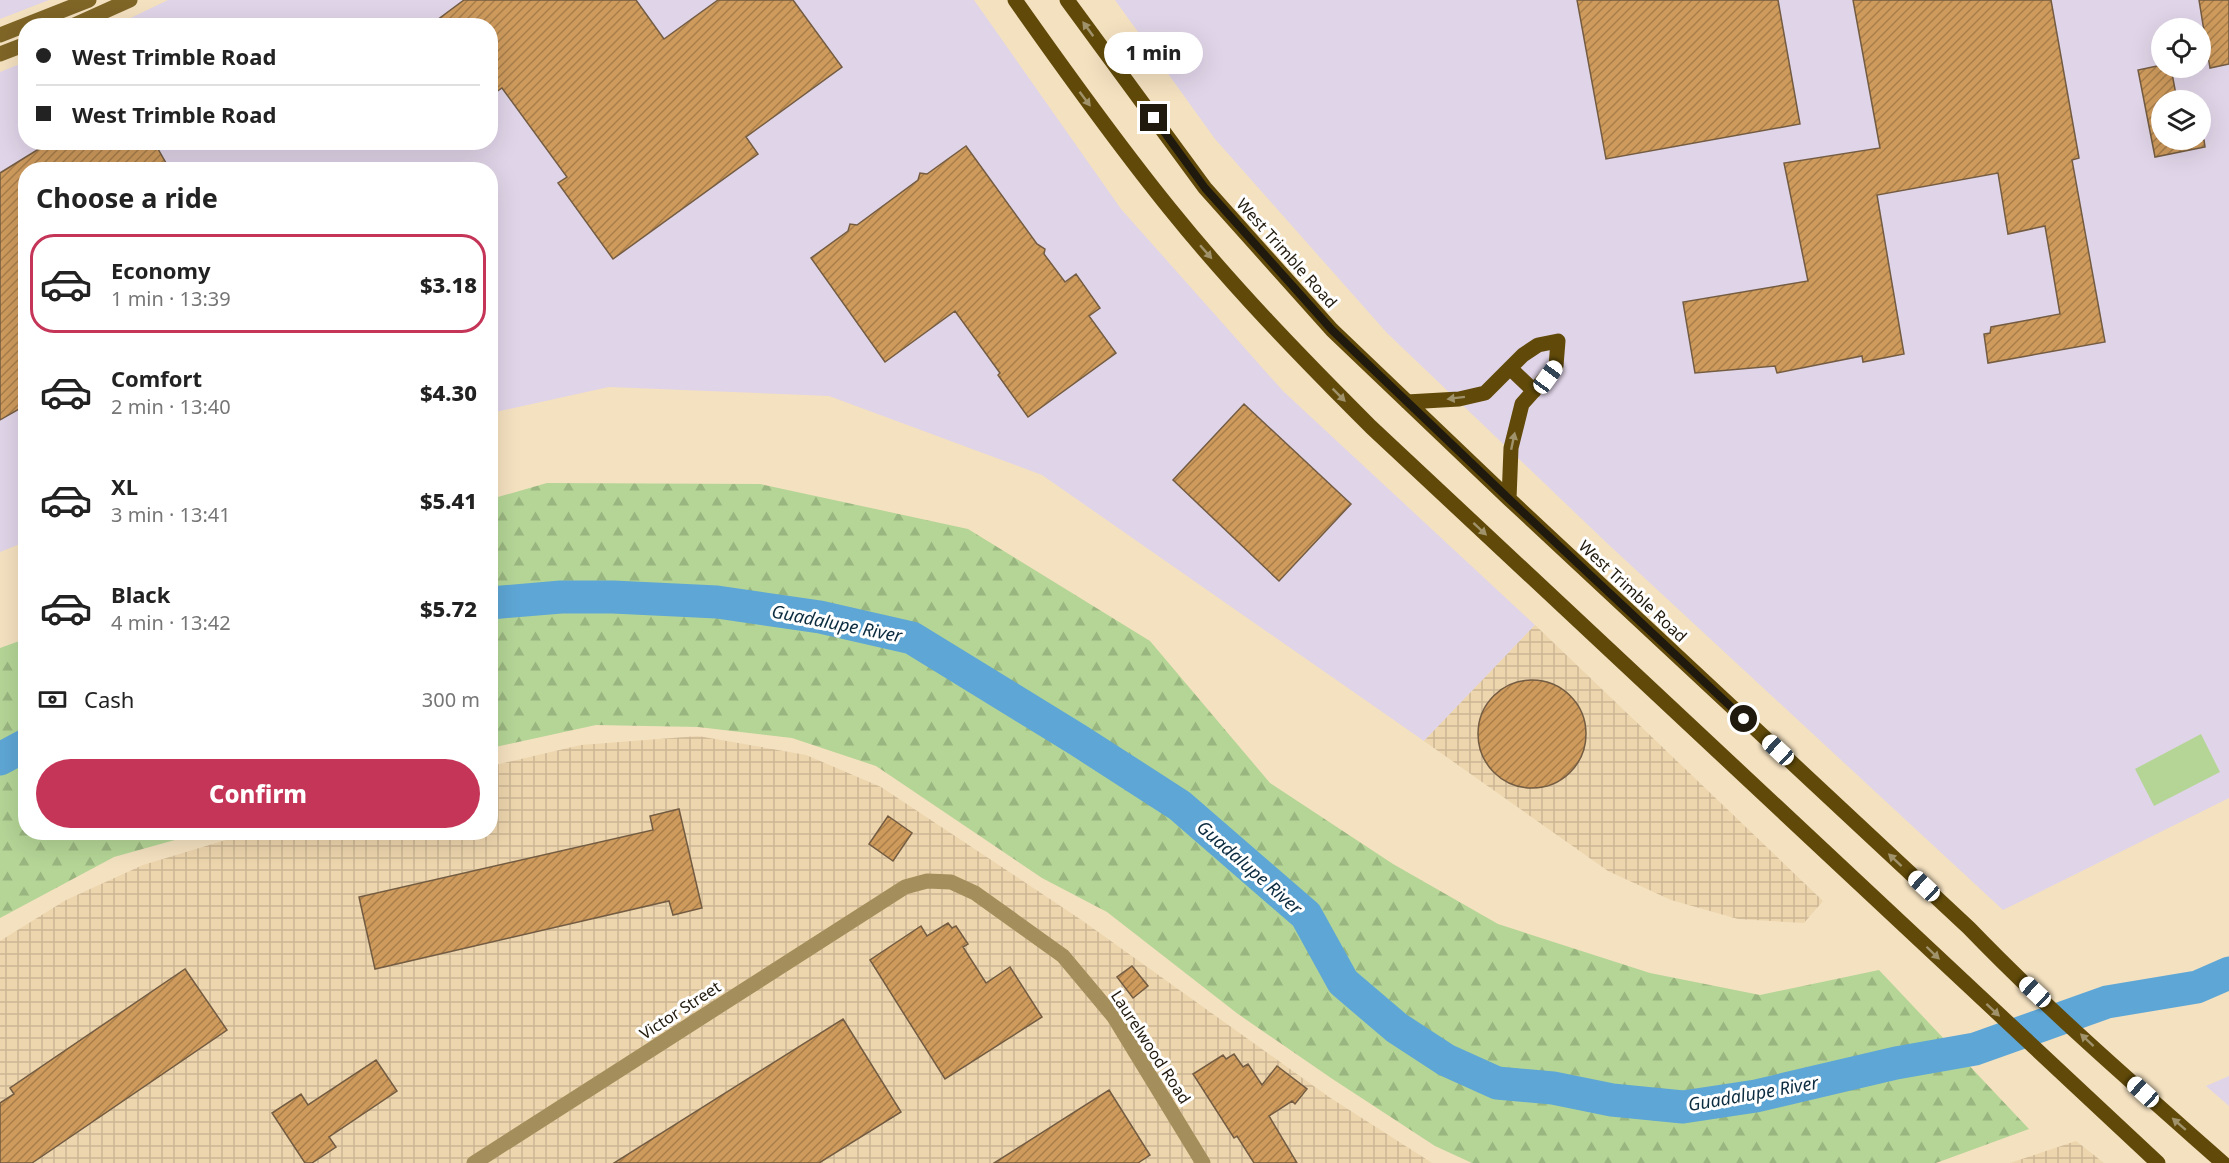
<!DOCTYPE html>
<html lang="en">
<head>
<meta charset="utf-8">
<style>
  body { margin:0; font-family:"Noto Sans",sans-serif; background:#f6f6f6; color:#222; height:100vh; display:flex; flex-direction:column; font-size:22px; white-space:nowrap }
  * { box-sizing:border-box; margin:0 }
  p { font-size:20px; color:#767676 }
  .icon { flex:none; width:33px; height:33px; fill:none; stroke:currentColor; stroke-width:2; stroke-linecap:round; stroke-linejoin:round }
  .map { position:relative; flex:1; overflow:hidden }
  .sheet { position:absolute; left:18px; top:162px; width:480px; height:678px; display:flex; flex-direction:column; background:#fff; border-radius:24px; box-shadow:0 6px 24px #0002 }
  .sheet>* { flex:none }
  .guide { position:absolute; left:18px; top:18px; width:480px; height:132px; border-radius:24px; box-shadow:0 6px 24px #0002; display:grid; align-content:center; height:132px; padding:0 18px; background:#fff }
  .buttons { position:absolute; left:2151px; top:18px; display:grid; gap:12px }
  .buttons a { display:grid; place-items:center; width:60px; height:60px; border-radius:50%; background:#fff; box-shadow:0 6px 24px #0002; font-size:30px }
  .end { position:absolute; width:27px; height:27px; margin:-14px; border:8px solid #20190d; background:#fff; box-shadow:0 0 0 3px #fff }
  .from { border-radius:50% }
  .bubble { position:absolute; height:42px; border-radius:21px; background:#fff; box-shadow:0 6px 24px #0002; font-size:20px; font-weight:800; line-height:42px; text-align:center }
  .car { position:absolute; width:18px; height:36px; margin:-18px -9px; border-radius:8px; box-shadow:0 0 4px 2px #0007; background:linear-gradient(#fff 24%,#345 0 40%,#fff 0 76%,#345 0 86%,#fff 0) }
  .guide b { display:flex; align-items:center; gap:21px; height:57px; font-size:22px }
  .guide b+b { border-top:2px solid #e0e0e0 }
  .guide i { width:15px; height:15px; background:#222 }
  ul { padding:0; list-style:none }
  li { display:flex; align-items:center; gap:18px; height:99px; margin:0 12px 9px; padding:0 6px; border:3px solid transparent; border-radius:24px }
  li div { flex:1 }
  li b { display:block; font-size:22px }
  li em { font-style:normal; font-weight:800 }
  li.active { border-color:#c53558 }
  li>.icon { width:54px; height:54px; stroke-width:1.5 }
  h2 { padding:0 18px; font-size:27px; line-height:72px }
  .pay { display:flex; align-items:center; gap:15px; height:66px; padding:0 18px; font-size:22px }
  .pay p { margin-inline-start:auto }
  .primary-button { display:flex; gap:12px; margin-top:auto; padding:12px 18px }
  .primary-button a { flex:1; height:69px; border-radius:36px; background:#c53558; color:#fff; font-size:24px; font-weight:800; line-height:69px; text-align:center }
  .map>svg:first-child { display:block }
</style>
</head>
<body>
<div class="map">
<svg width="2229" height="1163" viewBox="0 0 2229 1163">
  <defs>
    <pattern id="industrial-grid" width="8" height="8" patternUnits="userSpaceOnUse" patternTransform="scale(1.5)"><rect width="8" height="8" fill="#edd5ad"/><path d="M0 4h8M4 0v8" fill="none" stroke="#cbb694"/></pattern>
    <pattern id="forest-firs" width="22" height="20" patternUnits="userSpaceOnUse" patternTransform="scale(1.5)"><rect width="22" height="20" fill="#b4d596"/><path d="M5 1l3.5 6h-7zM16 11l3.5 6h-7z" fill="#9ab680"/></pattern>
    <pattern id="building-hatch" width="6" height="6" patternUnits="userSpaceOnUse" patternTransform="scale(1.5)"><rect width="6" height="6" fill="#cf9b5d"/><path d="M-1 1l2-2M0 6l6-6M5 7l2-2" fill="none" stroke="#a87e4b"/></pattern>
  </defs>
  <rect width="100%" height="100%" fill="#f4e1c0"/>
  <path fill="#e0d4e8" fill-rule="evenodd" d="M0,0H49L0,19Z
    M168,0H974L1121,209L1283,391L1535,625L1424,741L1042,475L829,396L609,387L491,413L490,170H26L25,542L0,552V72L25,62L26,142H490V26L116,25Z
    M1115,0H2229V798L2003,910L1609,545L1387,333L1215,139ZM2162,28H2200V68H2162ZM2162,100H2200V140H2162Z
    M2229,1076V1106L2206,1086Z"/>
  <path fill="url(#industrial-grid)" d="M1535,625L1823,901L1804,923L1738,919L1671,900L1608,871L1424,741Z
    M698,736L806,755L881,787L1080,919L1329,1097L1432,1163H0V941L66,900L143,865L249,833L490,832L491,766L581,745Z
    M2076,1141L2104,1163H2010Z"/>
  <path fill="#b4d596" d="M2201,734L2220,772L2154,806L2135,769Z"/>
  <path fill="url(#forest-firs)" d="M547,483L760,484L968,529L1150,641L1270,783L1393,864L1498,924L1650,973L1760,995L1879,970L2029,1129L1936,1163H1472L1435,1146L1331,1078L1238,1014L1107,912L1042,878L876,766L792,738L698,727L596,725L491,748V499Z
    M25,639L26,832L200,833L114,857L0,918V648Z"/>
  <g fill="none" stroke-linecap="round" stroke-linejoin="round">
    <path stroke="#5ea6d5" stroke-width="33" d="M490,603L561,597H613L717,602L820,617L912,638L1078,740L1179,805L1306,915L1343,982L1397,1028L1446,1060L1497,1083L1553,1088L1612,1100L1683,1107L1756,1096L1896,1063L1975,1049L2107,1002L2197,987L2229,973
      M0,759L26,745"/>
  </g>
  <path fill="url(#building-hatch)" stroke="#735c42" stroke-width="1.5" d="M464,0H636L664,39L718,0H793L842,67L746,137L758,154L613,259L558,183L567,177L502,88L490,96V26H429Z
    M1577,0H1778L1800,124L1606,159Z
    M1853,0H2051L2079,158L2072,160L2105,342L1988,363L1984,334L1990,333L1991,327L2060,314L2045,226L2008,234L1998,173L1877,195L1904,354L1863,362L1862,356L1777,373L1775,366L1695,373L1683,302L1808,281L1784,163L1880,148Z
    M2199,0H2229V64L2210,68Z
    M2162,65V68H2171L2177,100H2162V140H2204L2205,147L2155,157L2138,70Z
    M50,142H154L170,170H26V405L0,420V173Z
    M966,146L1037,244L1045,249L1044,254L1065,282L1076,274L1100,308L1089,316L1116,353L1028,417L998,375L1000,373L955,311L885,362L811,258L848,231L850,224L857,225L918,180L920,173L927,174Z
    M1244,404L1351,504L1279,581L1173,480Z
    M1478 734a54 54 0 1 1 108 0a54 54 0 1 1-108 0Z
    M679,809L702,908L673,915L669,901L375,969L359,897L653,830L650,816Z
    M888,816L912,833L893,861L869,844Z
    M948,923L952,928L956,926L968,944L963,947L986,983L1010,967L1042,1017L945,1079L870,960L921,926L927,936Z
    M1132,966L1148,986L1133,998L1117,977Z
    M185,969L227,1030L32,1163H0V1103L14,1094L10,1088Z
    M843,1019L901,1112L819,1163H614Z
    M1234,1054L1243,1067L1248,1064L1262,1085L1277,1066L1307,1089L1295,1104L1292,1101L1269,1116L1297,1163H1254L1237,1136L1234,1138L1193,1074L1223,1055L1226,1059Z
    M376,1060L397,1091L329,1137L336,1147L312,1163H305L272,1113L301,1094L308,1105Z
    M1109,1090L1150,1155L1138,1163H994Z"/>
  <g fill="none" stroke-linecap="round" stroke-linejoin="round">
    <path stroke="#a48e5c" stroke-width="15" d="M474,1163L905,887L927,881L951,882L975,893L1063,956L1114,1017L1203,1163"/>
    <path stroke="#7f6526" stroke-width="15" d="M72,26L130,0
      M0,35L89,0
      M0,54L26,44"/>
    <path stroke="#614a09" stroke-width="15" d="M1015,0C1065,71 1115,141 1170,209C1232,286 1301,357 1371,427L2158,1163
      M1067,0L1205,188L1332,330L1509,499L1969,928C2049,1011 2137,1087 2223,1163
      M1510,368L1534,391
      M1407,402L1459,399L1485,393L1523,355L1538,345L1558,341L1556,366L1522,404L1511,448L1509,499"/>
  </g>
  <defs><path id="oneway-solid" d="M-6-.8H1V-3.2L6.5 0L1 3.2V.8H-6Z" transform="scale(1.5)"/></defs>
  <g fill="#a0926b">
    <use href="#oneway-solid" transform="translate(1088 29) rotate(-126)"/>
    <use href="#oneway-solid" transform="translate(1085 99) rotate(53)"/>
    <use href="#oneway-solid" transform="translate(1206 252) rotate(49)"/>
    <use href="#oneway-solid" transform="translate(1339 395) rotate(45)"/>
    <use href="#oneway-solid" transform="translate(1456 398) rotate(173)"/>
    <use href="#oneway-solid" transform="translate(1513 441) rotate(-78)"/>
    <use href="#oneway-solid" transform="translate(1480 529) rotate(43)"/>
    <use href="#oneway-solid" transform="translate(1895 860) rotate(-137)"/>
    <use href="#oneway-solid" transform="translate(1933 953) rotate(44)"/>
    <use href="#oneway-solid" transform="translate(1993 1010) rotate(43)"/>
    <use href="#oneway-solid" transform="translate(2087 1040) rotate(-137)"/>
    <use href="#oneway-solid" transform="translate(2179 1124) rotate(-139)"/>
  </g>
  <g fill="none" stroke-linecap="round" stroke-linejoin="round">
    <path stroke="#20190d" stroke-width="8" d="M1154,118L1205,188L1332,330L1509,499L1744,719"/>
  </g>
  <g text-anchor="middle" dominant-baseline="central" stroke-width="6" stroke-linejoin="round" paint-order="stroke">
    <g font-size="16" fill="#20190d" stroke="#fff">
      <text transform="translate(1287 253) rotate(48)">West Trimble Road</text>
      <text transform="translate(1633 591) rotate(43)">West Trimble Road</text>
      <text transform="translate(680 1010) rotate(-33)">Victor Street</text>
      <text transform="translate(1151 1047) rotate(57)">Laurelwood Road</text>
    </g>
    <g font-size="18" font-style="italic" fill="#0c2c40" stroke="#fff">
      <text transform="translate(837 623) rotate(11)">Guadalupe River</text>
      <text transform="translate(1250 867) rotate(41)">Guadalupe River</text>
      <text transform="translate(1753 1093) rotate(-10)">Guadalupe River</text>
    </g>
  </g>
</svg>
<div class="buttons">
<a><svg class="icon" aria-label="locate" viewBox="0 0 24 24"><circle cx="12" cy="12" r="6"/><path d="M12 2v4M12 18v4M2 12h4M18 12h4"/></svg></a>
<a><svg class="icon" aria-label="layers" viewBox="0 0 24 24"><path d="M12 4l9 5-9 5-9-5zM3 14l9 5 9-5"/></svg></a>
</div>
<i class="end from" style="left:1744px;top:719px"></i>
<i class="end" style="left:1154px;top:118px"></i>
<div class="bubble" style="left:1104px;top:32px;width:99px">1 min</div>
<i class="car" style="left:1548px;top:377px;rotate:36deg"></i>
<i class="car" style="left:1778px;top:750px;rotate:313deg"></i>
<i class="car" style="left:1924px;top:886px;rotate:313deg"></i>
<i class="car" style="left:2035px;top:992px;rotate:313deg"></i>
<i class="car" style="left:2143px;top:1092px;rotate:312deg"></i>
<div class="guide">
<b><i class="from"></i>West Trimble Road</b>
<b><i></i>West Trimble Road</b>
</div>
<section class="sheet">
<h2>Choose a ride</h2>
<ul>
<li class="active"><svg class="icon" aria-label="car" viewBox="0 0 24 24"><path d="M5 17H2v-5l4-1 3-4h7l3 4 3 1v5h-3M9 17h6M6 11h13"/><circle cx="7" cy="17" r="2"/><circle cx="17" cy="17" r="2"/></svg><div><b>Economy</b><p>1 min · 13:39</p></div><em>$3.18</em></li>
<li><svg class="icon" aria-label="car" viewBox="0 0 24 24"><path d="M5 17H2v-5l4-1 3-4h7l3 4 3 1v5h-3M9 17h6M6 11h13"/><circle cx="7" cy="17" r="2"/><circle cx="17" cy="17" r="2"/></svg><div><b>Comfort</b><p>2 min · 13:40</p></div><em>$4.30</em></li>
<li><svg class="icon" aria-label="car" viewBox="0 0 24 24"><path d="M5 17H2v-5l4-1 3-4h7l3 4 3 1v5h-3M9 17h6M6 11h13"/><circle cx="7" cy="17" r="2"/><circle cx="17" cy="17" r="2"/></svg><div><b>XL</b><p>3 min · 13:41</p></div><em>$5.41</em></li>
<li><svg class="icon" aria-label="car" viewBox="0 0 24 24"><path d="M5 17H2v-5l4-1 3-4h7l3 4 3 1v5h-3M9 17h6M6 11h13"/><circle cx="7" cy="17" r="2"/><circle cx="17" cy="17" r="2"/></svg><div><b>Black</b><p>4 min · 13:42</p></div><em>$5.72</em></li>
</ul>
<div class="pay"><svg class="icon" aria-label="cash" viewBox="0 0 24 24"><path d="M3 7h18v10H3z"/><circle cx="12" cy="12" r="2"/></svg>Cash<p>300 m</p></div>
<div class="primary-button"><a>Confirm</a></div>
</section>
</div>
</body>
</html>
